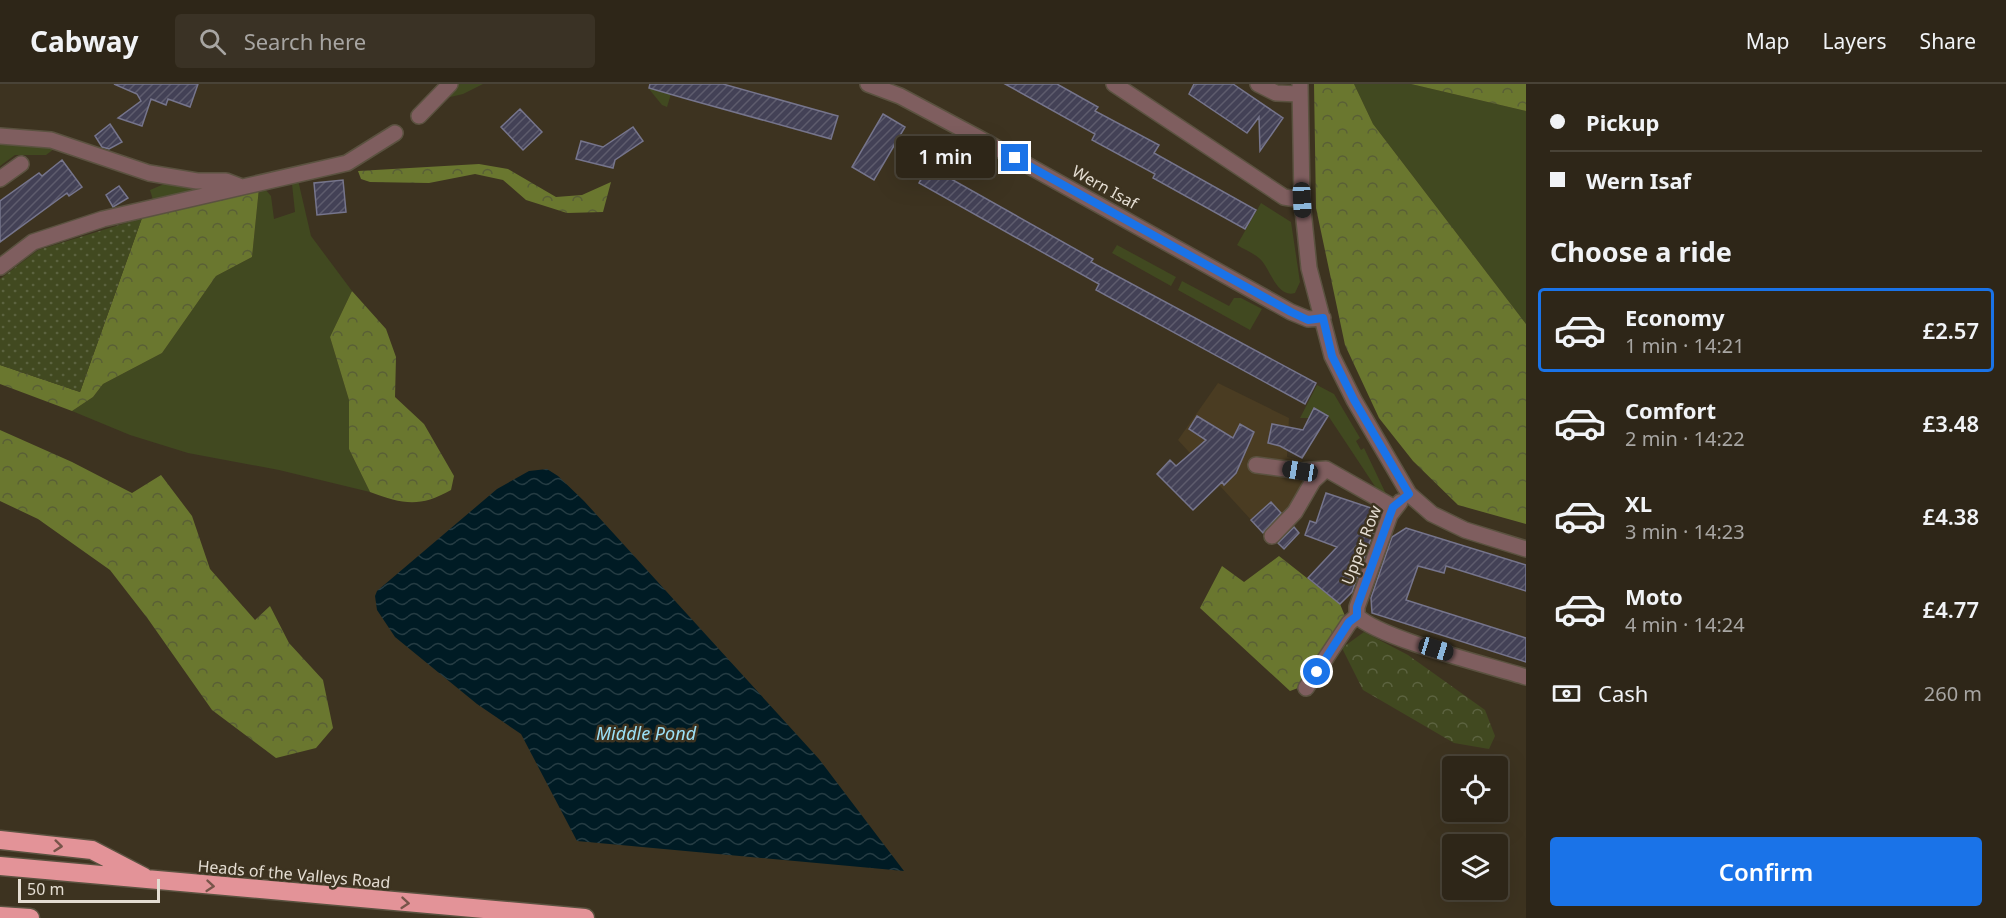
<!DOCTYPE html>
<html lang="en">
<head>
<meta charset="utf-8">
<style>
  body { margin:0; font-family:"Noto Sans",sans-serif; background:#3a3225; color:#f1f3f6; height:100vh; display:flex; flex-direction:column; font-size:22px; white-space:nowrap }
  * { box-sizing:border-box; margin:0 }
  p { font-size:20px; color:#a7a5a2 }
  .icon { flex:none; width:33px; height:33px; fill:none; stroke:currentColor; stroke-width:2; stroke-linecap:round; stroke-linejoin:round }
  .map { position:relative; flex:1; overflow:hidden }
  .sheet { display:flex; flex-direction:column; background:#2e2618; width:480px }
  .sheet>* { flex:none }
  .guide { display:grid; align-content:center; height:132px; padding:0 24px; background:#2e2618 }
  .controls { position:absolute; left:1442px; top:672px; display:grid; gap:12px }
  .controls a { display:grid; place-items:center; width:66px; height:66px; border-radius:6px; background:#2e2618; box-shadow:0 6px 24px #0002,0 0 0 2px #494337; font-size:30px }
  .scale { position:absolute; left:18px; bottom:15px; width:142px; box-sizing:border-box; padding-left:6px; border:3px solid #e4ddd2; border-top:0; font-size:16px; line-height:21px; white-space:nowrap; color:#e4ddd2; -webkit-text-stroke:4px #3d3320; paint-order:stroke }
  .end { position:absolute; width:27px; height:27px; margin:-14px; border:8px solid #1a73e8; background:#fff; box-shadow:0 0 0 3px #fff }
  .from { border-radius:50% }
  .bubble { position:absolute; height:42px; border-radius:6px; background:#2e2618; box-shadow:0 6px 24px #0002,0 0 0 2px #494337; font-size:20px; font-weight:600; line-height:42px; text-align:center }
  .car { position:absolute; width:18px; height:36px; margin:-18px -9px; border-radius:8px; box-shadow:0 0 4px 2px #0007; background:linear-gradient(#222 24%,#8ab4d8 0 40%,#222 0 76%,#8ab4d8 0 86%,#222 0) }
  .guide b { display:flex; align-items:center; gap:21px; height:57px; font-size:22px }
  .guide b+b { border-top:2px solid #494337 }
  .guide i { width:15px; height:15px; background:#f1f3f6 }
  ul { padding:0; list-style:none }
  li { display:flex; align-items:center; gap:18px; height:84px; margin:0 12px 9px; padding:0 12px; border:3px solid transparent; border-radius:6px }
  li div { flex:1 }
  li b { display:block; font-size:22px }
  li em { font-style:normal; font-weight:600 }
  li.current { border-color:#1a73e8 }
  li>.icon { width:54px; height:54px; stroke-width:1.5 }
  h2 { padding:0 24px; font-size:27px; line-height:72px }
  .pay { display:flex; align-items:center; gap:15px; height:66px; padding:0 24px; font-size:22px }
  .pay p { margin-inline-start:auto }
  .primary-button { display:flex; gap:12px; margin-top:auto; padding:12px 24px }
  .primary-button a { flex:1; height:69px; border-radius:6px; background:#1a73e8; color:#fff; font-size:24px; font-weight:600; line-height:69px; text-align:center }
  header { display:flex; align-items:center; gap:36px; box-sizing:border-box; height:84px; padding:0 30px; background:#2e2618; border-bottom:2px solid #494337 }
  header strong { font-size:28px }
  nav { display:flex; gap:33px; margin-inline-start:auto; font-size:21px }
  .search { width:420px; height:54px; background:#3a3225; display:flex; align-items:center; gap:15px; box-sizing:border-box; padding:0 21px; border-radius:6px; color:#a7a5a2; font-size:22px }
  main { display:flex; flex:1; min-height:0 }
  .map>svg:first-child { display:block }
</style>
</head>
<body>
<header>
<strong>Cabway</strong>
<div class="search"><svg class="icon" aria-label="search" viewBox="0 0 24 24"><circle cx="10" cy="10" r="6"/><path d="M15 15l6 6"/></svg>Search here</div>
<nav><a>Map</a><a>Layers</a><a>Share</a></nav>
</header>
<main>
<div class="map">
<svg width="1526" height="834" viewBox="0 0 1526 834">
  <defs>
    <pattern id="forest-crowns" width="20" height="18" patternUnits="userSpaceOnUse" patternTransform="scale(1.5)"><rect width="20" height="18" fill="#6a772f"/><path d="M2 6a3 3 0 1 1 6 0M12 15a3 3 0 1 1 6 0" fill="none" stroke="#595f36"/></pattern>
    <pattern id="park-crowns" width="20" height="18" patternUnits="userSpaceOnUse" patternTransform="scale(1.5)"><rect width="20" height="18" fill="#414920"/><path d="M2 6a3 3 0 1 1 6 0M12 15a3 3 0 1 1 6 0" fill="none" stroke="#5c6340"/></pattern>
    <pattern id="garden-dots" width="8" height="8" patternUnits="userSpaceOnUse" patternTransform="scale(1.5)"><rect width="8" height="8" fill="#414920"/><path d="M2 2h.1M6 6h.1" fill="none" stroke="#5c6340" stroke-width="1.8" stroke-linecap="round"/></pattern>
    <pattern id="water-waves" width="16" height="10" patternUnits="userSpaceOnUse" patternTransform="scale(1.5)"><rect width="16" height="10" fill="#001b24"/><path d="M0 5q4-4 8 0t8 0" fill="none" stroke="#253c43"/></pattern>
    <pattern id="building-hatch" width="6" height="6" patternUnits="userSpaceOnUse" patternTransform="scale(1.5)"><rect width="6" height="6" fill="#434156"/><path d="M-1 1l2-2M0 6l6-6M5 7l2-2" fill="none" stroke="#5e5c6d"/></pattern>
  </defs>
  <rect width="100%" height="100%" fill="#3d3320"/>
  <path fill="#4a3c22" d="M1218,299L1289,334L1287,373L1302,376L1298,394L1306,397L1282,431L1263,449L1178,356Z"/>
  <path fill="#414920" d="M456,0H483L463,10L446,14Z
    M651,0H674L667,23L662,21L649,5Z
    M1354,0H1411L1526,27V240L1373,40Z
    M0,57L58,62L46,71H15L0,82Z
    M298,96L311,152L352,207L330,253L349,316V365L370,408L279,386L188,369L130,351L72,327L93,313L103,300L162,269L216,192L252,173L259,104L265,105L271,112L274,135L295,128L292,100Z
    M164,100L220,102L153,116L150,106Z
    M1261,119L1291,138L1300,198L1295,209C1278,214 1271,188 1262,177C1256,170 1245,166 1237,161Z
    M1117,161L1176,193L1171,202L1112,169Z
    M1182,197L1229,222L1234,214H1241L1262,225L1250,246L1178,206Z
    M1317,301L1334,310L1360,354L1356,357L1361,366L1364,364L1387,412L1382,413L1329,333L1317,326L1312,334H1300Z"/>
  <path fill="url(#forest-crowns)" d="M1314,0H1354L1373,40L1526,240V440L1458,421L1413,377L1379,334L1345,261L1316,124Z
    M1411,0H1526V27Z
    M479,80L508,85L556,113L582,111L611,98L603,128L567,129L526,116L503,96L475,90L429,99L370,98L361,95L358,87Z
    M259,104L252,173L216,192L162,269L103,300L93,313L72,327L0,300V281L80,308L142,134Z
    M352,207L386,245L396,273L395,313L424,340L454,392L451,406C419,424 403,420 370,408L349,365V316L330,253Z
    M0,346L72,378L132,409L161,391L192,432L210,485L255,536L270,522L289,559L323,596L333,644L316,664L276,674L212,626L148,535L110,486L38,435L0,417Z
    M1279,472L1340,520L1345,532L1298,604L1290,607L1200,524L1222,482L1244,498Z"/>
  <path fill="url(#park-crowns)" d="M1364,548L1408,571L1485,626L1495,652L1489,665L1454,659L1363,606L1342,564Z"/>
  <path fill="url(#garden-dots)" d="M142,134L80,308L0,281V195L38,166Z"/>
  <path fill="url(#water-waves)" d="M547,385L558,392L584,417L819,675L904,787L577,757L521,650L477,620L395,553L377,526L375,512L377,507L497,405L529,387Z"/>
  <path fill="url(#building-hatch)" stroke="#76758c" stroke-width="1.5" d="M114,0H198L190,23L168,15L166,21L151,15L142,42L118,34L141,17L137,10Z
    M650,0H723L838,32L831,55L687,15L649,4Z
    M1005,0H1057L1098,23L1095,27L1159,61L1154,69L1256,126L1245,145L1153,94L1155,90L1092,56L1095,50Z
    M1194,0H1233L1283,34L1260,67L1259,33L1247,49L1189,10Z
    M520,25L542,48L523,66L501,43Z
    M883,30L905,43L874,96L852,83Z
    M110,40L122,58L109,65L102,63L95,52Z
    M633,43L643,57L615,76L613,84L576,75L581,57L603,63Z
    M62,76L82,103L69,112L67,109L0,158V117L39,89L42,92Z
    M928,82L1093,175L1091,178L1316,299L1305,320L1096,206L1099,200L919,99Z
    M343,96L346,128L317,131L314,99Z
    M119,102L128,114L113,123L106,111Z
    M1314,324L1328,332L1302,374L1280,362L1268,359L1272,340L1303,346Z
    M1197,332L1233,354L1240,340L1254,348L1236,389L1224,401L1222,398L1193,426L1157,390L1170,376L1176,382L1206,356L1189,345Z
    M1326,409L1377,426L1371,445L1374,446L1352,508L1340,520L1308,494L1337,463L1305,451L1310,437L1316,439Z
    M1271,418L1281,429L1263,449L1251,436Z
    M1294,443L1299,449L1284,465L1278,459Z
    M1406,444L1526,481V507L1446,482L1444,489L1418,482L1406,516L1526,554V578L1372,529L1371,514L1392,453Z"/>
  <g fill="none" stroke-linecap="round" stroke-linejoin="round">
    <g stroke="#5b5240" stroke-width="18">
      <path id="minor" d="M868,0L900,12L977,53L1291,228L1308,235L1323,234
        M1114,0L1284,113L1302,116
        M1258,0L1276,9L1299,10
        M1300,0L1302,116L1309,184L1332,272L1354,316L1409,410L1432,430L1465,446L1526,465
        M419,32L450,0
        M0,52L51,56L149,89L197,97H226L239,102
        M0,95L21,80
        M0,183L33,158L103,135L347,79L395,49
        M1256,381L1300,387L1326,385L1393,423
        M1272,452L1295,428L1313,397L1326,385
        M1357,532C1381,555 1488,581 1526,593
        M1357,532V523L1390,431L1400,418
        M1306,604L1349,539L1357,532"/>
    </g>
    <g stroke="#5b5240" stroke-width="21">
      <path id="highway" d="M0,756L92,766L144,793
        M0,782L585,834
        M0,832L30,834"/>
    </g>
    <use href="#minor" stroke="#7f5e5f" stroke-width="15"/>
    <use href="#highway" stroke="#e39398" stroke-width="18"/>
  </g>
  <defs><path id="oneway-chevron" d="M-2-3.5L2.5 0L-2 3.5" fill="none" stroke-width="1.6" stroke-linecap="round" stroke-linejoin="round" transform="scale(1.5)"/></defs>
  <g stroke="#77554a">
    <use href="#oneway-chevron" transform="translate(58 762) rotate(6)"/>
    <use href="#oneway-chevron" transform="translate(210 802) rotate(5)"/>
    <use href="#oneway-chevron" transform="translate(405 819) rotate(5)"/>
  </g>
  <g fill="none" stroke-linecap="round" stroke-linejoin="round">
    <path stroke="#1a73e8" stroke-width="8" d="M1015,74L1291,228L1308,236L1323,234L1332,272L1354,316L1409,410L1393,423L1390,431L1357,523V532L1349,538L1317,588"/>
  </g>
  <g text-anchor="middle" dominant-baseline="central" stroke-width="5" stroke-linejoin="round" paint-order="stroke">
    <g font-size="16" fill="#e4ddd2" stroke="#3d3320">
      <text transform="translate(1105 103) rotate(29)">Wern Isaf</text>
      <text transform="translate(1361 461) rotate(-69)">Upper Row</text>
      <text transform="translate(294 790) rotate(5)">Heads of the Valleys Road</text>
    </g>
    <g font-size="18" font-style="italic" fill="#9ce1f8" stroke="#3d3320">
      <text x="646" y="649">Middle Pond</text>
    </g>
  </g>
</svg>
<div class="controls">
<a><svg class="icon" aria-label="locate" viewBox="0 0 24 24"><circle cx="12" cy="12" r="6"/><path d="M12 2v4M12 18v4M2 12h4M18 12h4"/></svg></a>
<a><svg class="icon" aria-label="layers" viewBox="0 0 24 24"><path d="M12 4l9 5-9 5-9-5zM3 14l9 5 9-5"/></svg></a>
</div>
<div class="scale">50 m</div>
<i class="end from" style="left:1317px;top:588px"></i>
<i class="end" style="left:1015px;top:74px"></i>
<div class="bubble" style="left:896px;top:52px;width:99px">1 min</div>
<i class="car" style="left:1302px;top:116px;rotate:177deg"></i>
<i class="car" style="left:1300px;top:387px;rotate:279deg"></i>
<i class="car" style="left:1436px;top:565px;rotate:107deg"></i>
</div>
<section class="sheet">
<div class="guide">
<b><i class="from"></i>Pickup</b>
<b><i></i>Wern Isaf</b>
</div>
<h2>Choose a ride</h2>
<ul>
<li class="current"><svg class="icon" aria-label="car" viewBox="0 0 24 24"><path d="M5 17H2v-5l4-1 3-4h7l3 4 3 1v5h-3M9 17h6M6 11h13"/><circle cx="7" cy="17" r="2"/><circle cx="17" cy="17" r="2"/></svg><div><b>Economy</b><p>1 min · 14:21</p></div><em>£2.57</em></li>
<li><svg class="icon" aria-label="car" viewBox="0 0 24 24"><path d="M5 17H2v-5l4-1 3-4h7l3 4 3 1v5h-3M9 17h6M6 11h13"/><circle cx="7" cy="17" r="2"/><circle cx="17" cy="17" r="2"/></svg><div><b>Comfort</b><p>2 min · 14:22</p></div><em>£3.48</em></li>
<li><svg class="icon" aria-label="car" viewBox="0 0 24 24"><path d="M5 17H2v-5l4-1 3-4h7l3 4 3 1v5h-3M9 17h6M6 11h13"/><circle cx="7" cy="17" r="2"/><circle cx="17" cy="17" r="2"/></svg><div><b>XL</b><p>3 min · 14:23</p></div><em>£4.38</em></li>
<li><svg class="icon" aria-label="car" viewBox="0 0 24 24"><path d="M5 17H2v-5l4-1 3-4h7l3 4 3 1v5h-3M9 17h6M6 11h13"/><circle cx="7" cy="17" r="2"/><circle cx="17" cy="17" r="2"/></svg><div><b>Moto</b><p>4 min · 14:24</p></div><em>£4.77</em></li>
</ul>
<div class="pay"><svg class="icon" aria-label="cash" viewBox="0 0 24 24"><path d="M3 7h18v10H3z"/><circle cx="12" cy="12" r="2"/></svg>Cash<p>260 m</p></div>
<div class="primary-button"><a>Confirm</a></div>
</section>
</main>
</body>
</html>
